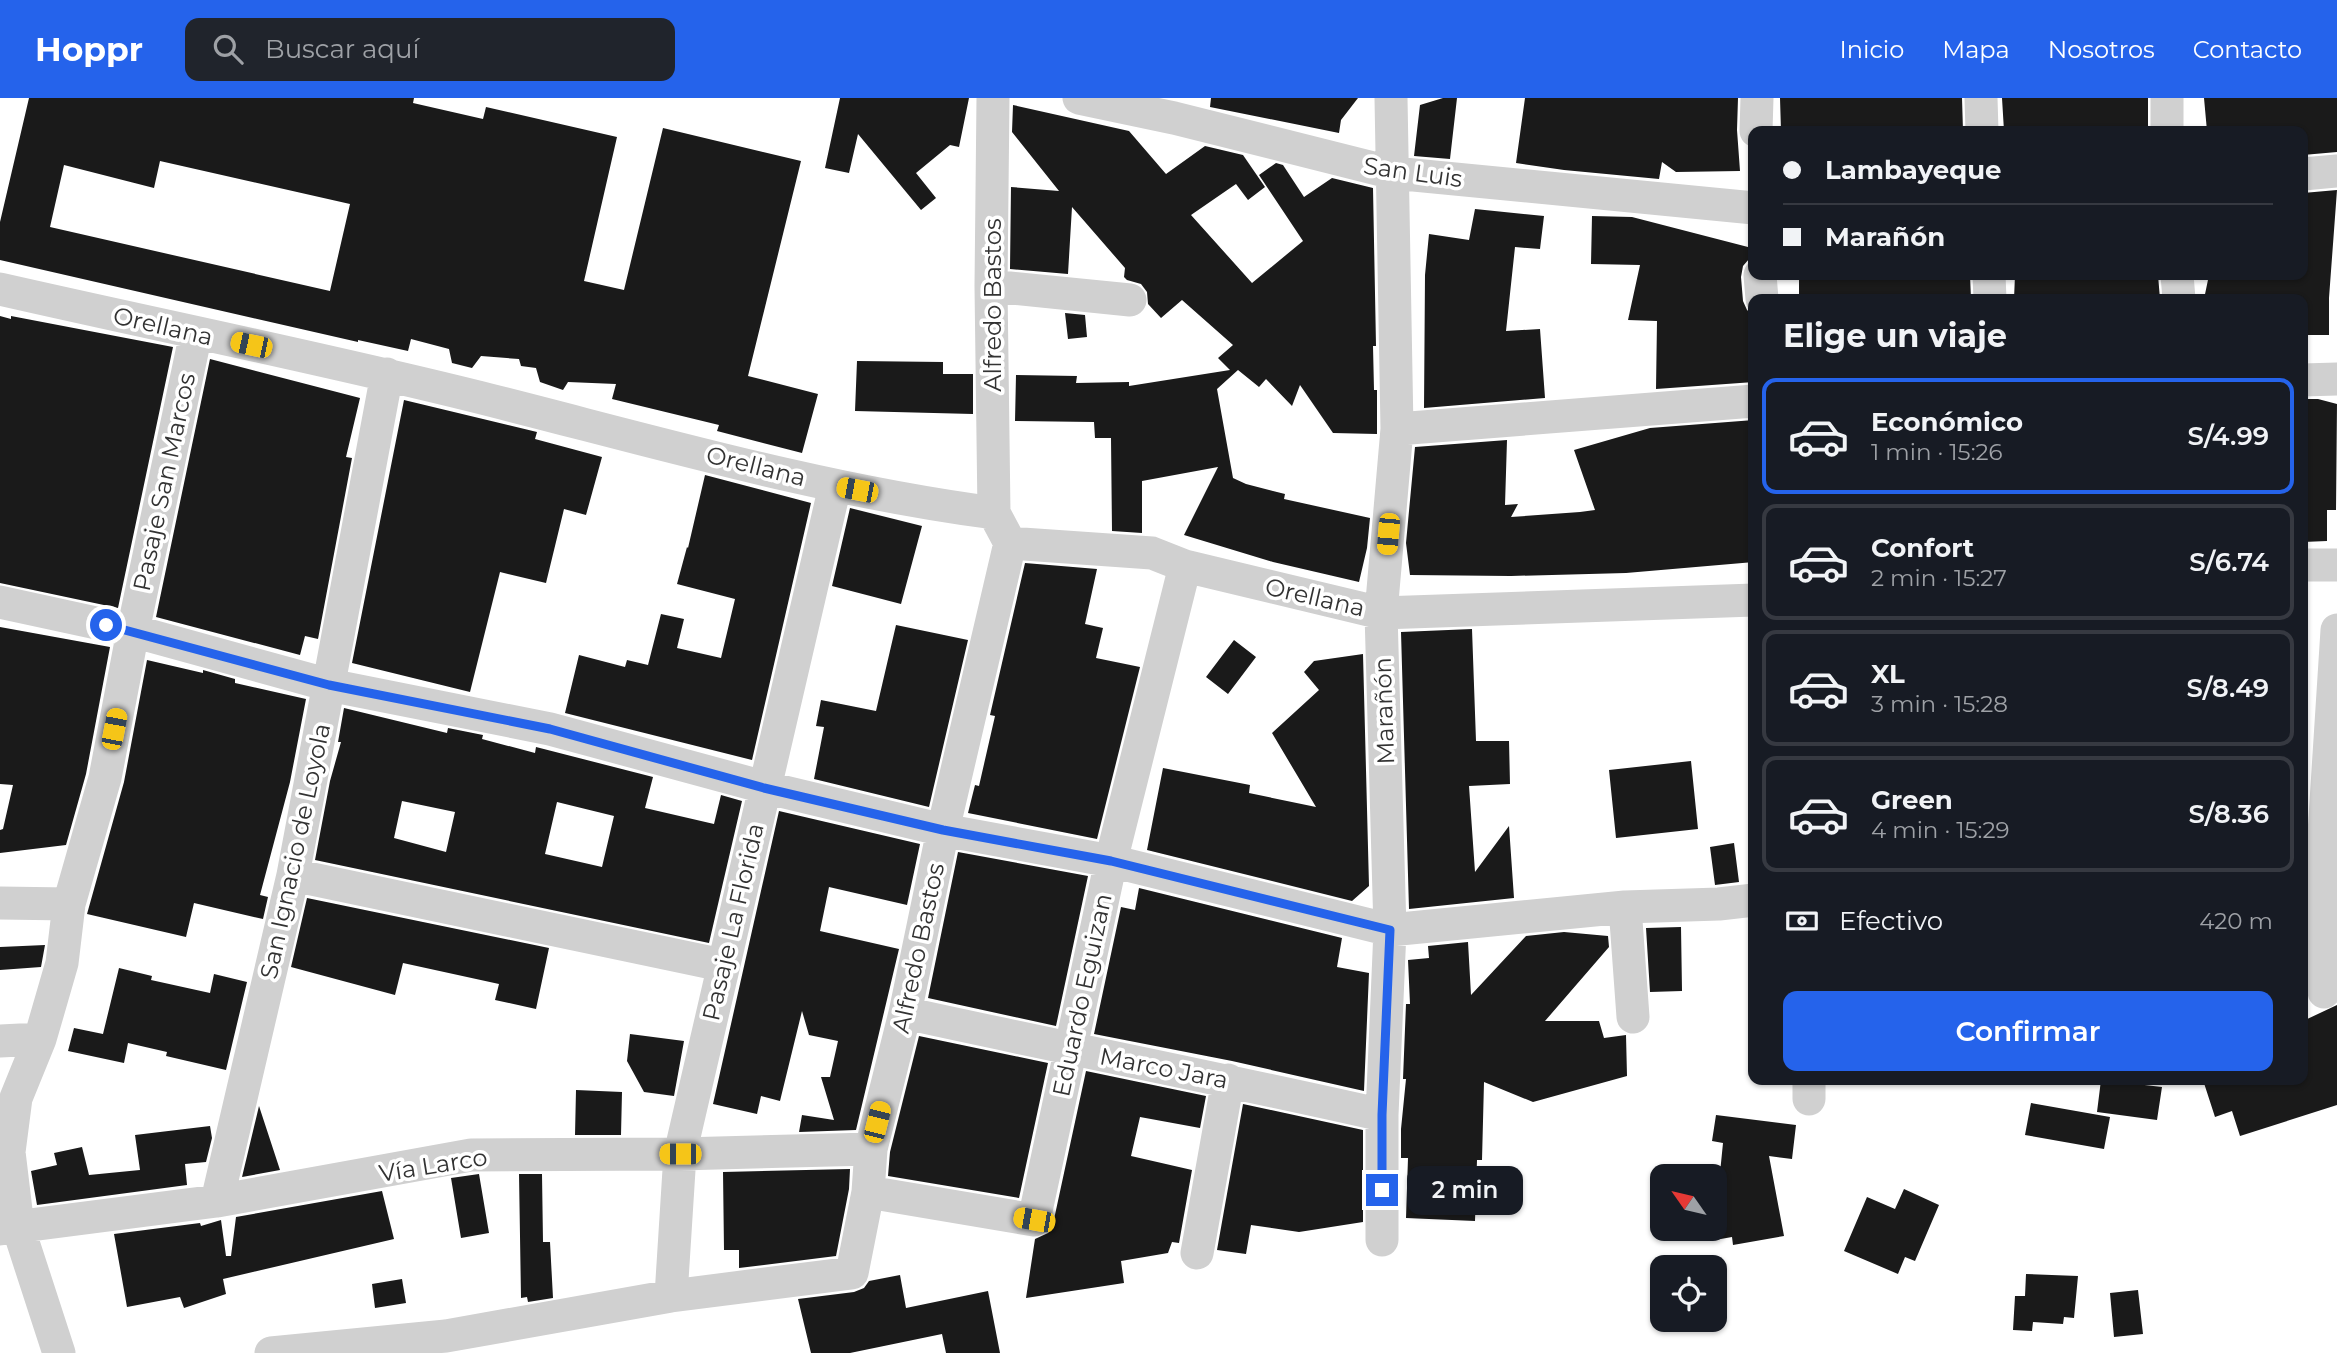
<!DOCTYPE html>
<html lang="es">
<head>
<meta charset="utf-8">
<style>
  body { margin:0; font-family:Montserrat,sans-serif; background:#20242c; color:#f1f3f6; height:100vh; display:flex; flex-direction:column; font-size:26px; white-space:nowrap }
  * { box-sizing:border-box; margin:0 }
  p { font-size:23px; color:#9ea1a6 }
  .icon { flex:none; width:38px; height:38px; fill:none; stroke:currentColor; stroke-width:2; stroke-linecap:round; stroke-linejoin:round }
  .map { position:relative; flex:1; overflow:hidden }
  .details { position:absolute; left:1748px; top:196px; width:560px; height:791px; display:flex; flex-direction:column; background:#171b24; border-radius:14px; box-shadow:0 2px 5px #0004 }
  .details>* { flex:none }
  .top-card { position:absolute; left:1748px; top:28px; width:560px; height:154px; border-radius:14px; box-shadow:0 2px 5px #0004; display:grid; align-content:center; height:154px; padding:0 35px; background:#171b24 }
  .needle { width:46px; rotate:304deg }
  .controls { position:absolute; left:1650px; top:1066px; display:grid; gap:14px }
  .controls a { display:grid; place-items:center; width:77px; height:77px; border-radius:14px; background:#171b24; box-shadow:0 2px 5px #0004; font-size:35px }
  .end { position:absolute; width:32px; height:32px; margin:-16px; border:9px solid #2563eb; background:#fff; box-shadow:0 0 0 4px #fff }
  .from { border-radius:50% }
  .bubble { position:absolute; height:49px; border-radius:14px; background:#171b24; box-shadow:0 2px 5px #0004; font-size:23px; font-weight:600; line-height:49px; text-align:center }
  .car { position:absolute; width:21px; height:42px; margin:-21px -10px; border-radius:9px; box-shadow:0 0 5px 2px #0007; background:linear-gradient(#f5c518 24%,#345 0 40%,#f5c518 0 76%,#345 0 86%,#f5c518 0) }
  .top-card b { display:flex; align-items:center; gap:24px; height:66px; font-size:26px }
  .top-card b+b { border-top:2px solid #363941 }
  .top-card i { width:18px; height:18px; background:#f1f3f6 }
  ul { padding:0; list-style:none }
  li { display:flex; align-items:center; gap:21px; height:116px; margin:0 14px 10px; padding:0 21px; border:4px solid #363941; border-radius:14px }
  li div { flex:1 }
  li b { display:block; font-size:26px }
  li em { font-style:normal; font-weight:600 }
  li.current { border-color:#2563eb }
  li>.icon { width:63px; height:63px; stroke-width:1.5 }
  h2 { padding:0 35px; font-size:32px; line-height:84px }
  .pay { display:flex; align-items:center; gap:18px; height:77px; padding:0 35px; font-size:26px }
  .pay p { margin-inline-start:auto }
  .primary-button { display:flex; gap:14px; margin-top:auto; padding:14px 35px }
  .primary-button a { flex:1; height:80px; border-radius:14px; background:#2563eb; color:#fff; font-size:28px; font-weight:600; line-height:80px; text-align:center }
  header { display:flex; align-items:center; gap:42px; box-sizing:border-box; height:98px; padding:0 35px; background:#2563eb; color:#fff }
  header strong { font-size:33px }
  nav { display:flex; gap:38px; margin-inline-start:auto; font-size:24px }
  .search { width:490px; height:63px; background:#20242c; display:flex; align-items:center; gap:18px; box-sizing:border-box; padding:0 24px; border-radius:14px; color:#9ea1a6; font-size:26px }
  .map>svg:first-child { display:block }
</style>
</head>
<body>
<header>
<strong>Hoppr</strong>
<div class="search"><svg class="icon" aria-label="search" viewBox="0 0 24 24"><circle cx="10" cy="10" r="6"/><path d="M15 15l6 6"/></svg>Buscar aquí</div>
<nav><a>Inicio</a><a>Mapa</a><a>Nosotros</a><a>Contacto</a></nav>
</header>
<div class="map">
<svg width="2337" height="1255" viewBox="0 0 2337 1255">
  <rect width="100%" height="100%" fill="#fff"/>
  <path fill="#1a1a1a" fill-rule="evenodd" d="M29,0H414L413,5L483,21L486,9L617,39L584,183L624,192L663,30L801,63L748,278L818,296L802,355L717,333L719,327L612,301L616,286L568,284L563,292L540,284L536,270L521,268L519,261L481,258L472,270L452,265L449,251L411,241L408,253L358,242V244L0,162V124ZM160,63L350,106L330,193L50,129L64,67L154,90Z
    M840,0H969L959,49L950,47L916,75L936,100L921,112L858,36L849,75L825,70Z
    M1211,0H1358L1341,22L1339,35L1210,9Z
    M1443,0H1457L1450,61L1414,58L1420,7Z
    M1525,0H1738L1737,32L1740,73L1676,74L1662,64L1659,81L1564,72L1516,65Z
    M1780,0H1962L1963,33H1781Z
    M2002,0H2148V33H2004Z
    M2204,0H2337V54L2303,57V33H2207Z
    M1013,7L1129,33L1166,76L1205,48L1243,57L1265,89L1248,102L1236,86L1191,117L1252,185L1303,143L1259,77L1276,65L1283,67L1304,99L1332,80L1373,90L1376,248H1373L1374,292H1377V336L1333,335L1300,287L1292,308L1266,281L1259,289L1238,272L1217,291L1233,380L1246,386L1285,396L1284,401L1370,420L1367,450L1359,484L1273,464L1184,437L1218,369L1142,383V435L1112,433L1111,340H1095L1094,324L1015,323L1016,277L1077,278L1076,285L1129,284V288L1230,272L1218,260L1233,247L1182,202L1161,220L1148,206L1147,194L1141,186L1127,182L1124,179L1125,170L1072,109L1068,176L1010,171L1011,89L1059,93L1012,34Z
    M2337,92L2329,200V237H2303V201H2204L2209,177H2303V95Z
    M1475,111L1544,118L1540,151L1515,149L1506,233L1540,231L1545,300L1424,310L1425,177L1429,136L1469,142Z
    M1592,118L1632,119L1748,149L1749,161L1743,168L1741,179L1743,203L1747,212L1754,218V284L1656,291L1657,223L1628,222L1640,167L1591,166Z
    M1799,177H1970L1971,201H1799Z
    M2015,177H2158L2160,201H2014Z
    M1065,215L1085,217L1087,239L1068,241Z
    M0,218L11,221V218L173,249L118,510L0,485Z
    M210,261L360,300L346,359L352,360L318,541L305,538L300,557L156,519Z
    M857,263L943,264V276H973V316L855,313Z
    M2303,301H2318L2337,306L2336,412H2327V443L2303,444Z
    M404,302L537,334L535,341L602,359L586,417L564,411L546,485L500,474L470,594L352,565Z
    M1754,322V464L1626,475L1511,478L1410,477L1406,445L1415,349L1507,342L1505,407L1518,406L1511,419L1580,414L1595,412L1574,352L1650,330Z
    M705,377L811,405L752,662L565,615L579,557L625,569L627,562L648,567L661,516L684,521L677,550L721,560L735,501L677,486L687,449L688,450Z
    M850,410L922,428L901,506L832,488Z
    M1025,465L1097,471L1085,526L1103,530L1096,560L1140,569L1097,741L968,715L975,687L979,688L995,618L990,617Z
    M896,527L968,542L929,709L814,681L824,629L816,628L821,602L876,613Z
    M0,529L110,549L86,676L66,747L0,755V732L3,731L13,687L0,686Z
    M1472,531L1476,643H1509L1510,686L1469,688L1475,774L1509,728L1514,800L1409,811L1401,534Z
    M1234,542L1256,559L1228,596L1206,579Z
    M1363,556L1369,788L1352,803L1147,752L1163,670L1250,687L1249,695L1316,709L1272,635L1319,592L1304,574L1314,563Z
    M147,562L203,575V572L235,581V585L306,601L290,684L260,797L268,799L263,821L194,805L186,839L87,816L124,684Z
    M344,610L447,635L448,630L483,637L482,641L535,655L536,649L653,679L645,710L714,726L721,697L742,703L709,845L315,762L330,683L341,644H338ZM402,703L455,714L446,754L394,740ZM557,704L614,718L602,769L545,756Z
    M1691,663L1698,731L1616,740L1609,672Z
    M779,713L920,746L907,807L829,789L820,833L899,851L856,1032L799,1034L802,1017L834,1022L821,979H830L838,943L809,937L802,913L780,1003L761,998L757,1016L713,1006Z
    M1734,745L1739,784L1715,787L1710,749Z
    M958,754L1088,778L1056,928L928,900Z
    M1139,790L1342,840L1337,869L1369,875L1364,993L1232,963L1094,936L1121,809L1135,812Z
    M307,800L549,850L536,911L495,902L499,886L403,865L395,897L291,869Z
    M1681,829L1682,893L1650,894L1646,830Z
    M1564,834L1608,838L1609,849L1545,923H1599L1604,940L1626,937L1627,978L1533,1004L1484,984L1482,1062H1477L1475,1123L1406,1120L1408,1060H1401V1031L1406,981H1403L1406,906H1410L1408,862L1429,860L1428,848L1468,844L1471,897L1526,838Z
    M45,847L41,869L0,872V849Z
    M119,870L152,878L151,882L210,895L214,876L247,884L226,972L166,958L167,954L128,945L124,965L68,953L74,930L103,936Z
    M2337,907V1007L2240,1038L2232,1013L2215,1019L2203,982H2303V923Z
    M630,936L684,943L674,998L644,994L627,963Z
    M919,938L1048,965L1019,1100L888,1078L890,1054Z
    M1086,973L1206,998L1200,1030L1140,1019L1131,1058L1192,1072L1179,1145L1172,1144L1168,1155L1121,1163L1124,1185L1026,1200L1035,1141L1048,1135L1053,1126Z
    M2101,982L2162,989L2157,1022L2097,1014Z
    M576,992L622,994L621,1037H575Z
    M2031,1005L2110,1019L2104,1051L2025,1037Z
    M1243,1006L1363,1032V1124L1299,1134L1251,1127L1246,1156L1217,1152Z
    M259,1008L280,1072L242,1079Z
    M1716,1017L1796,1027L1792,1061L1769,1058L1784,1138L1733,1147L1732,1139L1715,1142V1100L1723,1098L1720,1075L1723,1045L1712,1043Z
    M210,1028L212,1040L206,1064L185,1066L187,1087L37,1107L31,1073L57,1067L54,1055L82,1049L89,1077L140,1072L135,1037Z
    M850,1071L849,1091L836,1158L739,1170V1152H724L723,1074Z
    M479,1076L489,1135L461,1140L451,1080Z
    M519,1076H542L543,1144H550L553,1200L528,1204L527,1199L521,1200Z
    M1904,1091L1939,1107L1915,1163L1905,1159L1898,1176L1844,1153L1867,1099L1895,1111Z
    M382,1093L394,1141L223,1181L226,1196L184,1210L180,1199L127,1209L114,1136L200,1125L201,1128L221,1122L226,1158H231L236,1119Z
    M2026,1176L2078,1178L2074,1220L2064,1219L2063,1226L2033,1224L2032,1233L2013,1232L2015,1198H2025Z
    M900,1177L906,1210L988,1193L1000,1255H946L942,1236L850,1255H811L798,1201L854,1194L864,1190L869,1183Z
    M402,1181L406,1205L375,1210L372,1186Z
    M2138,1192L2143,1236L2114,1239L2110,1195Z"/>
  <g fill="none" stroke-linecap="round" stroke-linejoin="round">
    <path stroke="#d0d0d0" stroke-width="33" d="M993,0L991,188L994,415L1010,445L1152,455L1185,468L1381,515L1754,502
      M1079,0L1174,20L1393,75L1754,110
      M1981,0L1982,33
      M2167,0V33
      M1756,33L1757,0
      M2303,76L2337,73
      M1760,177L1762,201
      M1989,177L1990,201
      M2177,177L2179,201
      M991,188L1130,202
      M0,191C158,227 317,259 474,298C646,341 818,392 994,415
      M2303,282L2337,281
      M1397,331L1754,303
      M2303,467H2337
      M0,504L133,533L329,587L550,631L764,689L943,732L1111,763L1390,832L1625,809L1719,806L1754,802
      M293,777L722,867
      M0,805L69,806
      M1625,809L1633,919
      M2324,894L2323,751L2337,532
      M905,915C1064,950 1223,981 1382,1017
      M0,943L40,941
      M1809,982V1001
      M868,1094L1034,1122L1111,763L1185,468
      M217,1103L293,777L387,276
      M0,1131L217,1103L471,1057L680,1056L871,1051
      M1382,1142V1017L1390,832L1381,515L1397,331L1391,0
      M1197,1155L1228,982
      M671,1198L680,1056L835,388
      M59,1255L18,1129L9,1054L16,1000L40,941L62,865L69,806L105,680L133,533L196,235
      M271,1255L446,1238L671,1198L852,1175L868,1094L871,1051L905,915L943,732L1010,445"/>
  </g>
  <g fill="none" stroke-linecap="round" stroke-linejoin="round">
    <path stroke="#2563eb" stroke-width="9" d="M106,527L329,587L550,631L764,690L943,732L1111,763L1390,832L1382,1017V1092"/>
  </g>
  <g text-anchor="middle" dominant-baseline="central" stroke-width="7" stroke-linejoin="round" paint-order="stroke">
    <g font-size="24" fill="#333" stroke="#fff">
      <text transform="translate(1413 74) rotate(8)">San Luis</text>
      <text transform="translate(992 207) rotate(-90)">Alfredo Bastos</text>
      <text transform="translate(163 228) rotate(13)">Orellana</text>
      <text transform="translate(756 368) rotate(14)">Orellana</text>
      <text transform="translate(164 384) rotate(-78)">Pasaje San Marcos</text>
      <text transform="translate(1315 499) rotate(13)">Orellana</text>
      <text transform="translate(1384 613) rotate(-92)">Marañón</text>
      <text transform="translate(295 753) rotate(-78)">San Ignacio de Loyola</text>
      <text transform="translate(733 824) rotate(-77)">Pasaje La Florida</text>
      <text transform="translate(918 850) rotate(-78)">Alfredo Bastos</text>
      <text transform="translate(1082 897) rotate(-78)">Eduardo Eguizan</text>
      <text transform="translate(1164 970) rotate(11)">Marco Jara</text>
      <text transform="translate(433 1067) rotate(-9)">Vía Larco</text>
    </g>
  </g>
</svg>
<div class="controls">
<a><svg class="needle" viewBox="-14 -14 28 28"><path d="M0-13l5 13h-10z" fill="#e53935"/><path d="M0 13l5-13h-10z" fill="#9ea1a6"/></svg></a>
<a><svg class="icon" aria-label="locate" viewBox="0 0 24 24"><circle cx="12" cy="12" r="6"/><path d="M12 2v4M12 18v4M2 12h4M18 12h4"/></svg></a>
</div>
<i class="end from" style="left:106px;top:527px"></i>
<i class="end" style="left:1382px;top:1092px"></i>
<div class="bubble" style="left:1407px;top:1068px;width:116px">2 min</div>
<i class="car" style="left:251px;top:247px;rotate:282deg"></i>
<i class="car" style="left:857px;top:392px;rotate:281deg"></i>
<i class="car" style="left:1388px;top:436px;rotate:185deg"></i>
<i class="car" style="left:114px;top:631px;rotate:11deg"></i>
<i class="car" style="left:877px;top:1024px;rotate:14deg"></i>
<i class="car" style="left:680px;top:1056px;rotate:270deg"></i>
<i class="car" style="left:1034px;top:1122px;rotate:280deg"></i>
<div class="top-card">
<b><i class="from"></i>Lambayeque</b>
<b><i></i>Marañón</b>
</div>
<section class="details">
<h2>Elige un viaje</h2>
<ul>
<li class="current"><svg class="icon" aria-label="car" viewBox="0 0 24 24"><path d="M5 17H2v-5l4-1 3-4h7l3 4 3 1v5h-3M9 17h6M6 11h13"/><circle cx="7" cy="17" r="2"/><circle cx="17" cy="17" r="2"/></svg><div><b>Económico</b><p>1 min · 15:26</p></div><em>S/4.99</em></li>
<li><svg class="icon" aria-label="car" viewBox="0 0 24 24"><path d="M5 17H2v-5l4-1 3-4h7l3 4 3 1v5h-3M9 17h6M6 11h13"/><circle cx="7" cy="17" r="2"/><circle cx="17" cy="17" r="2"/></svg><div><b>Confort</b><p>2 min · 15:27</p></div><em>S/6.74</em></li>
<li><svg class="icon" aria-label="car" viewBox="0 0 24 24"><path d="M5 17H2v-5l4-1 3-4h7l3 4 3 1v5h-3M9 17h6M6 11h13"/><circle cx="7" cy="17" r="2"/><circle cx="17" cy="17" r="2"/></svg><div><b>XL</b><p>3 min · 15:28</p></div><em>S/8.49</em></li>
<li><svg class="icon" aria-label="car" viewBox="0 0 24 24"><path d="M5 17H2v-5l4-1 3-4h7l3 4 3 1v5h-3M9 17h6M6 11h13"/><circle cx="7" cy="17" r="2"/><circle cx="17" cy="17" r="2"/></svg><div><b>Green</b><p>4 min · 15:29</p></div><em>S/8.36</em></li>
</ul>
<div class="pay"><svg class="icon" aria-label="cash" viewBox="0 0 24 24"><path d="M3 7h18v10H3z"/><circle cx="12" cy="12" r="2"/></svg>Efectivo<p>420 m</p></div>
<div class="primary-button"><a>Confirmar</a></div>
</section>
</div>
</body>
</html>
